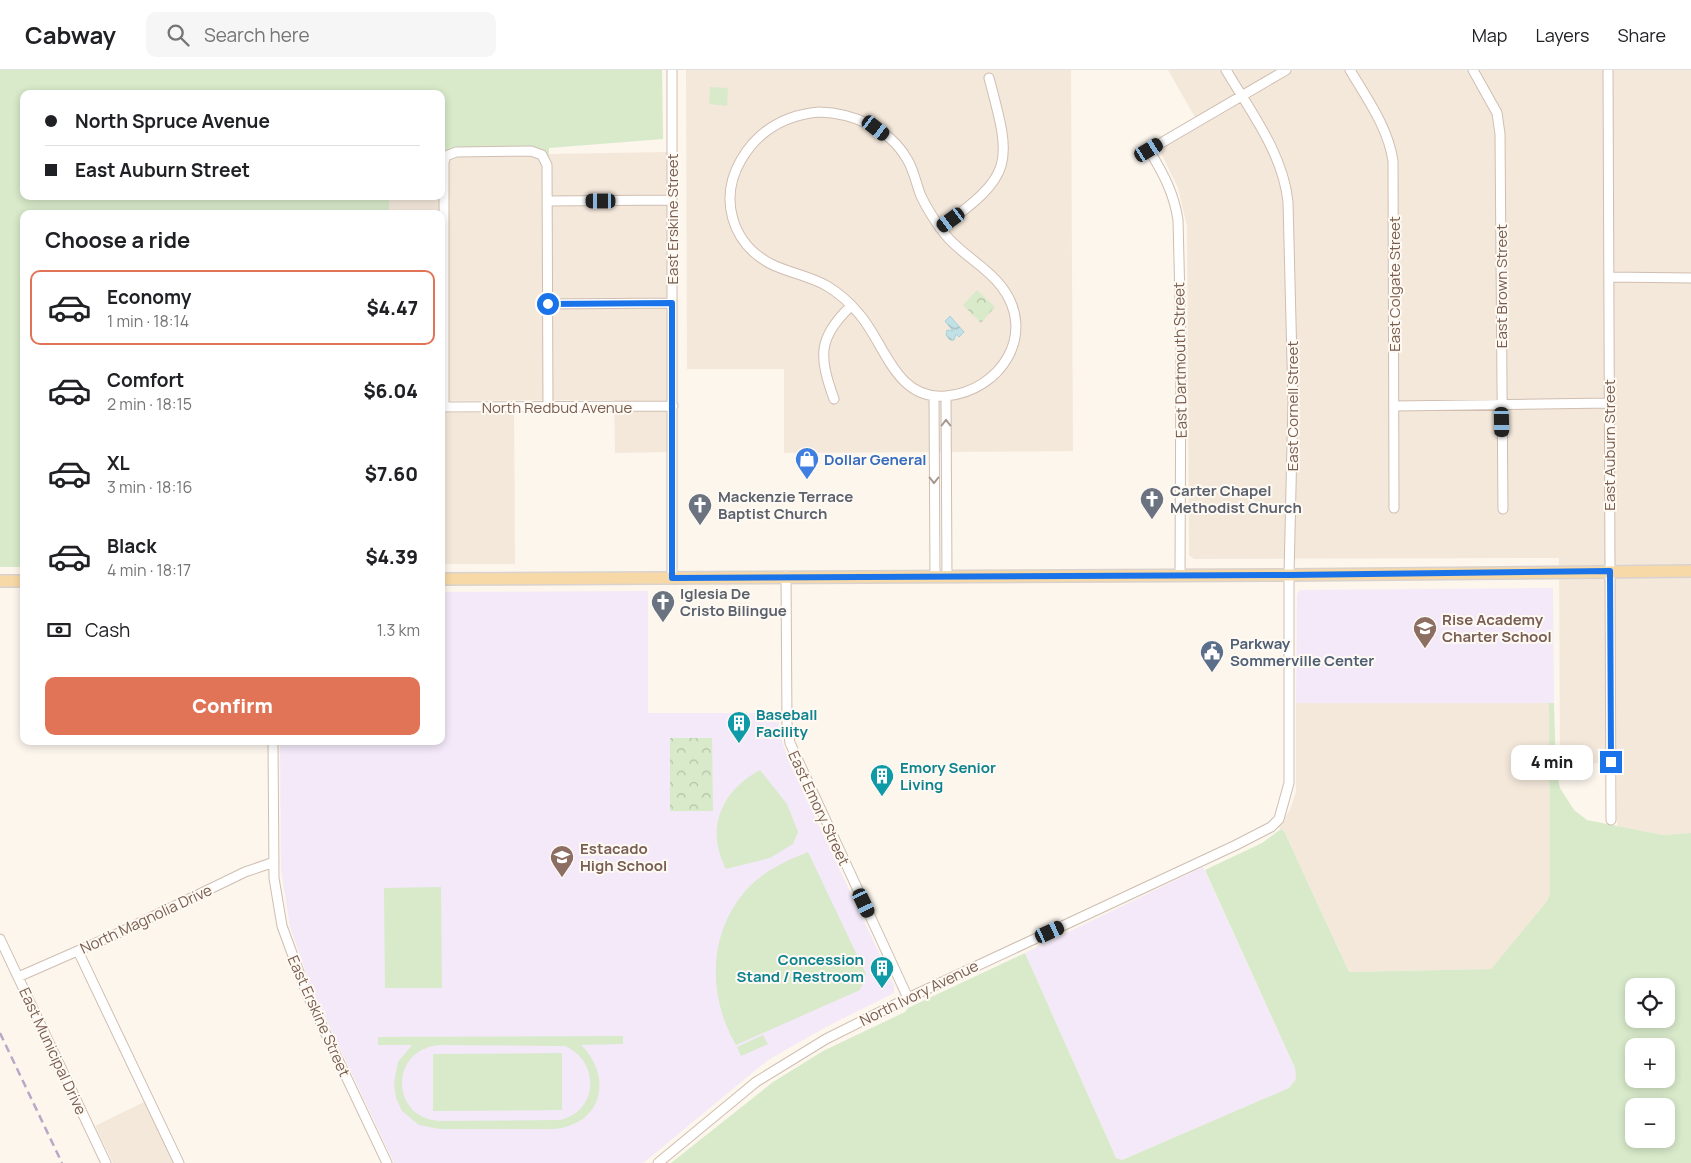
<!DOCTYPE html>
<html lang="en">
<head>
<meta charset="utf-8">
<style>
  body { margin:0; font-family:Manrope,sans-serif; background:#f6f6f6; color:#202124; height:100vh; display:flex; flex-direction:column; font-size:19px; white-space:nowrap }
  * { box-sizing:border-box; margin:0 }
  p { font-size:16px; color:#757577 }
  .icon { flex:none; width:28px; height:28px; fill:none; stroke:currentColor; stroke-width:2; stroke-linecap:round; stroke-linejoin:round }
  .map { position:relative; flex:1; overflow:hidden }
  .details { position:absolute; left:20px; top:140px; width:425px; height:535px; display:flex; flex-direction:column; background:#fff; border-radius:10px; box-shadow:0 2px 8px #0003 }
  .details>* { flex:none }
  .guide { position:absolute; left:20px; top:20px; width:425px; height:110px; border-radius:10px; box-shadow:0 2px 8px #0003; display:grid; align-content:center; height:110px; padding:0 25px; background:#fff }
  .tools { position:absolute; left:1625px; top:908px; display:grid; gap:10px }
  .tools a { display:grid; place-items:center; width:50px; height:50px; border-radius:10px; background:#fff; box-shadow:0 2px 8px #0003; font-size:25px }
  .end { position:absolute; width:22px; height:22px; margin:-11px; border:6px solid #1a73e8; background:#fff; box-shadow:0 0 0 2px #fff }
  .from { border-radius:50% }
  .bubble { position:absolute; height:35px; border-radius:10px; background:#fff; box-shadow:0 2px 8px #0003; font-size:16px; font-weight:800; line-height:35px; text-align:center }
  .car { position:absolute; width:15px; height:30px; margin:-15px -8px; border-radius:6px; box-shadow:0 0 4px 1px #0007; background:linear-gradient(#222 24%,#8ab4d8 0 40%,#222 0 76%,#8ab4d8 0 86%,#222 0) }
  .guide b { display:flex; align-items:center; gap:18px; height:48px; font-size:19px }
  .guide b+b { border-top:1px solid #e0e0e0 }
  .guide i { width:12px; height:12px; background:#202124 }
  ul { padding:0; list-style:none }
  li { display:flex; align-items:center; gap:15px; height:75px; margin:0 10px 8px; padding:0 15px; border:2px solid transparent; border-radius:10px }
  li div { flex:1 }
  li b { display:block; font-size:19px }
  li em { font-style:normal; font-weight:800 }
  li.on { border-color:#e17457 }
  li>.icon { width:45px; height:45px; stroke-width:1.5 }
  h2 { padding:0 25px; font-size:22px; line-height:60px }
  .pay { display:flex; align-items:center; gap:12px; height:55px; padding:0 25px; font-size:19px }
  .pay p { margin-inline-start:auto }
  .primary-button { display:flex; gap:10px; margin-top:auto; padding:10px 25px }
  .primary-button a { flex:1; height:58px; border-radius:10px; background:#e17457; color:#fff; font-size:20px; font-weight:800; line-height:58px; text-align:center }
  header { display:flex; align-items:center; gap:30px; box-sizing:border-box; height:70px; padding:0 25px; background:#fff; border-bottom:1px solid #e0e0e0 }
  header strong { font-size:24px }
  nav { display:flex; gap:28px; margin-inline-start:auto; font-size:18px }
  .search { width:350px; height:45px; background:#f6f6f6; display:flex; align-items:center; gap:12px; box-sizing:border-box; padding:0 18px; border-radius:10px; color:#757577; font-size:19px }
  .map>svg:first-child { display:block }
</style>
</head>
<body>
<header>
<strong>Cabway</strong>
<div class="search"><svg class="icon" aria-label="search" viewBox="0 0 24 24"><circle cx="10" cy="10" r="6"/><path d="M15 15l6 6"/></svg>Search here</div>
<nav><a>Map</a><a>Layers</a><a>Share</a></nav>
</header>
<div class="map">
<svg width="1691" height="1093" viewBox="0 0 1691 1093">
  <defs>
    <pattern id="forest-crowns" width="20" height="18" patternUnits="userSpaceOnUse" patternTransform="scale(1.25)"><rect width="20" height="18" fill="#d8eaca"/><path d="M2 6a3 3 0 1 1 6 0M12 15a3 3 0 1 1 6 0" fill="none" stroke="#b4c1a6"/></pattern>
    <pattern id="water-waves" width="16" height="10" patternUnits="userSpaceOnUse" patternTransform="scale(1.25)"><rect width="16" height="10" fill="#c1e1e6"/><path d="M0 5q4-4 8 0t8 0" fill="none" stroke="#a2babd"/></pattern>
  </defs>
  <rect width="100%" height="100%" fill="#fcf6ed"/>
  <path fill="#f4e8db" d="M686,0H1071L1073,381L784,383V299H687Z
    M1168,0H1691V763L1663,765L1617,756V693L1560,694L1559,488L1201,489H1194L1189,485L1187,156L1178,118L1161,83L1164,77L1200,56Z
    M667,82L668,382L615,383L614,330L441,331V144H389V126H441V83L443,86Z
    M514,342L515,494H441V343Z
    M1296,633H1549L1550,823L1547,831L1491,899L1349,902L1284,761L1278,757L1290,740L1296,722Z
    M148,1030L178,1093H113L95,1056Z"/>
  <path fill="#f3e9f9" d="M1553,518L1554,633H1296L1297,524L1300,520Z
    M648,521V643H778L780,665L789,692L894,915V923L826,957L768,990L643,1093H394L311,917L290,857L281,800L280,671H441V522Z
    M1203,797L1295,998L1296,1009L1289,1018L1122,1090L1116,1088L1025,883Z"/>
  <path fill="#d8eaca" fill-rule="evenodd" d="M0,0H662L663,69L549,78V86H443L441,24H24V126H389V144H24V497H0Z
    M710,17L728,18L727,36L709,34Z
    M1549,633H1554L1556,700L1560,718L1574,740L1587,750L1663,765L1691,763V1093H671L773,1012L823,981L905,942L908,938L1025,883L1116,1088L1122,1090L1289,1018L1296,1009L1295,998L1205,800L1262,773L1281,759L1284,761L1349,902L1491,899L1547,831L1550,823ZM1634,916H1666V949H1634ZM1634,976H1666V1009H1634ZM1634,1036H1666V1069H1634Z
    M760,700L787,734L798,762L793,774L770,788L726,799C705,759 721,721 760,700Z
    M808,782L866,904L860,920L736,975C706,924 708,857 752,814C768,799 788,790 808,782Z
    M441,817L442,918H385L384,818Z
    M763,965L768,974L741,986L737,977Z
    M623,966V974L581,975C613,1006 603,1055 554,1059H440L419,1055L402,1041L396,1028L394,1013L398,992L412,975H378V967ZM439,975L565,976C601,992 598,1041 560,1050L440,1051C390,1048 389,980 439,975Z
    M562,983V1040L433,1041V984Z"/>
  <path fill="url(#forest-crowns)" d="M977,220L995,237L981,253L963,235Z
    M670,668H712L713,741H670Z"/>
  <path fill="url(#water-waves)" stroke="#a7d1d8" d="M950,246L964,262L959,267L956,264L954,270H950L946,265L947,260L953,261L945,251Z"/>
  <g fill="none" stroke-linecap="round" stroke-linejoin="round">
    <g stroke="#cfbeb1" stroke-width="11">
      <path id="minor" d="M1350,0C1367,29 1388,57 1393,91L1394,438
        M1473,0L1497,43L1500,64L1503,439
        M1608,0L1611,750
        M819,42C853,43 889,58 907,89C914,100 916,114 921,126C927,139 935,151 944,163C960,184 985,195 1001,216C1038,263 1001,321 946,326C896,331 885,274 860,245C851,234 839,223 827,216C810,206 789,203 771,194C731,173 719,128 741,90C758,61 785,45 819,42Z
        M547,131L672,130
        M940,158C1015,104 1012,94 989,8
        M1609,207L1691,208
        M548,234L672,233
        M934,326L935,507
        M946,326L947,507
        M834,329C819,287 817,268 851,236
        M1395,336L1609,333
        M441,337L673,336
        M444,337V92L446,86L456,82L531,81L542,85L547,95L548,337
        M786,506L787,654L790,673L908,928
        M1180,506L1181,271L1178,150C1174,123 1163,103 1149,80L1286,0
        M672,508V0
        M273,671L274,808L282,856L307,924L387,1093
        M0,869L106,1093
        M78,881L179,1093
        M18,907L123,861L245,802L274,792
        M658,1093L756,1012L826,969L908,928L1236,775L1271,757L1279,749L1289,713V505L1293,331L1288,132C1283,83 1250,41 1226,0"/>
    </g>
    <g stroke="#d9d2ce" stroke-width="14">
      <path id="major" d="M441,509L1289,505L1691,501
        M0,511H24"/>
    </g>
    <use href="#minor" stroke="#fff" stroke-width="9"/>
    <use href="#major" stroke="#f7d9a8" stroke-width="11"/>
    <path stroke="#b9a9c7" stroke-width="2.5" stroke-dasharray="8 5" stroke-linecap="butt" d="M0,963L62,1093"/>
  </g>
  <defs><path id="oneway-chevron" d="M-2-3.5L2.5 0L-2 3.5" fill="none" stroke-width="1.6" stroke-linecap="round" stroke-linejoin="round" transform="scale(1.25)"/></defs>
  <g stroke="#a7968d">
    <use href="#oneway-chevron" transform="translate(946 353) rotate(-90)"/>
    <use href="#oneway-chevron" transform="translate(934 410) rotate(90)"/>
  </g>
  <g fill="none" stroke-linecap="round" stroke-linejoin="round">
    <path stroke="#1a73e8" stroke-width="6" d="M548,234L672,233V508L1289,505L1610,501L1611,692"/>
  </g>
  <defs>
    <g id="shop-pin" transform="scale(1.25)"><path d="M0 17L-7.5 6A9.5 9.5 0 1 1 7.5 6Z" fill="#3f7fe0" stroke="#fefaf3"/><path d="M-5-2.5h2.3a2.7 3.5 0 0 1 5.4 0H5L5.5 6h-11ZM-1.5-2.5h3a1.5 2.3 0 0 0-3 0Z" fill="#fff"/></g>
    <g id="church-pin" transform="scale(1.25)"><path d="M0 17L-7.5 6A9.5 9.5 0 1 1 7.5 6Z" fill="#6b7280" stroke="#fefaf3"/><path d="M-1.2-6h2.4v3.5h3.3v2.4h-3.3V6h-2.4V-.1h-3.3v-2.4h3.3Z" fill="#fff"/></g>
    <g id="school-pin" transform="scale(1.25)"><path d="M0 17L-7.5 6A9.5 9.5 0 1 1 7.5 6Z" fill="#8d6e63" stroke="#fefaf3"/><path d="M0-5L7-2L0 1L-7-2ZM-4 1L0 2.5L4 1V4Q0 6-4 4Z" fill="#fff"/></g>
    <g id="civic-pin" transform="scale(1.25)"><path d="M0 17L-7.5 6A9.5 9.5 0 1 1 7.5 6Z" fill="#5c6f8a" stroke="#fefaf3"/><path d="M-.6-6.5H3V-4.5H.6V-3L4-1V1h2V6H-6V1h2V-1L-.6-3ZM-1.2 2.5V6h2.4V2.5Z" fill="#fff"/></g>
    <g id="building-pin" transform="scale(1.25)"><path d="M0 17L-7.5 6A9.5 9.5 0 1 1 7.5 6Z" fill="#0f9aa8" stroke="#fefaf3"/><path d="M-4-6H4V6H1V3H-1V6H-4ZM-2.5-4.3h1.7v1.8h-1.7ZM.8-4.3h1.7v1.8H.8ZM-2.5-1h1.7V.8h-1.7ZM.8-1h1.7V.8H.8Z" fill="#fff"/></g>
  </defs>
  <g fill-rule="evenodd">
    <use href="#shop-pin" x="807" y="389"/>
    <use href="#church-pin" x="1152" y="429"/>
    <use href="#church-pin" x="700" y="435"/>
    <use href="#church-pin" x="663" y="532"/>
    <use href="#school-pin" x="1425" y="558"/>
    <use href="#civic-pin" x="1212" y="582"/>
    <use href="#building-pin" x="739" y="653"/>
    <use href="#building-pin" x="882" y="706"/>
    <use href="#school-pin" x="562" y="787"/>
    <use href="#building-pin" x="882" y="898"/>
  </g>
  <g text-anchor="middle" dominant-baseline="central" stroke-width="4" stroke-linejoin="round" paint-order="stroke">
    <g font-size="15" fill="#785d4f" stroke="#fefaf3">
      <text transform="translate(672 149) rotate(-90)">East Erskine Street</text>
      <text transform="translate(1394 214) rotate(-90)">East Colgate Street</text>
      <text transform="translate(1501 216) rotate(-90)">East Brown Street</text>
      <text transform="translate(1180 290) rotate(-91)">East Dartmouth Street</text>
      <text transform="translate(1292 336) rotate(-90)">East Cornell Street</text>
      <text x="557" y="337">North Redbud Avenue</text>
      <text transform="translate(1609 375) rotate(-90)">East Auburn Street</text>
      <text transform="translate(819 738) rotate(65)">East Emory Street</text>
      <text transform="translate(146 849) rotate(-25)">North Magnolia Drive</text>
      <text transform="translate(919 923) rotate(-26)">North Ivory Avenue</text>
      <text transform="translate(319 946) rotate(66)">East Erskine Street</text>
      <text transform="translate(53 981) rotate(65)">East Municipal Drive</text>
    </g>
    <g font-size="15" font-weight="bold" fill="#366cbe" stroke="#fefaf3" text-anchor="start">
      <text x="824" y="389">Dollar General</text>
    </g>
    <g font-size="15" font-weight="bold" fill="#5b616d" stroke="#fefaf3" text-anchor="start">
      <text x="1170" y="420">Carter Chapel<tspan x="1170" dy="17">Methodist Church</tspan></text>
      <text x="718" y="426">Mackenzie Terrace<tspan x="718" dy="17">Baptist Church</tspan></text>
      <text x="680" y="523">Iglesia De<tspan x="680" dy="17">Cristo Bilingue</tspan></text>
    </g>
    <g font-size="15" font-weight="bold" fill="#785e54" stroke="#fefaf3" text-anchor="start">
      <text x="1442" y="549">Rise Academy<tspan x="1442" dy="17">Charter School</tspan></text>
      <text x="580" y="778">Estacado<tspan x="580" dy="17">High School</tspan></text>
    </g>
    <g font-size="15" font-weight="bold" fill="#4e5e75" stroke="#fefaf3" text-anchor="start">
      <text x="1230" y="573">Parkway<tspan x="1230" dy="17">Sommerville Center</tspan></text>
    </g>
    <g font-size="15" font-weight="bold" fill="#0d838f" stroke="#fefaf3" text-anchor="start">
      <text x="756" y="644">Baseball<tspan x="756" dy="17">Facility</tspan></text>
      <text x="900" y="697">Emory Senior<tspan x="900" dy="17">Living</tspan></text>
      <text x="864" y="889" text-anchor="end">Concession<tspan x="864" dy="17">Stand / Restroom</tspan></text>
    </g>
  </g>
</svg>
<div class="tools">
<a><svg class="icon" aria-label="locate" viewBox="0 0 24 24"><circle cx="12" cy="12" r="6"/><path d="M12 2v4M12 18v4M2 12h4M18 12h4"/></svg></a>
<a>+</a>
<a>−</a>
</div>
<i class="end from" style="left:548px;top:234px"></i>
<i class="end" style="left:1611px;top:692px"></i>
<div class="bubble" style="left:1511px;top:675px;width:82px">4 min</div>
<i class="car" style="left:876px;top:58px;rotate:128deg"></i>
<i class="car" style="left:1149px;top:80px;rotate:59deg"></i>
<i class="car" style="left:601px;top:131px;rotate:270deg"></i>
<i class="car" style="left:951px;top:150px;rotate:234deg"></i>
<i class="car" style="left:1502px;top:352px;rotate:179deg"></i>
<i class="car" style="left:864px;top:833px;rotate:155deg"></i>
<i class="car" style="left:1050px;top:862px;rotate:65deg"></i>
<div class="guide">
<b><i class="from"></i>North Spruce Avenue</b>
<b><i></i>East Auburn Street</b>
</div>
<section class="details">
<h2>Choose a ride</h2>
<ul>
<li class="on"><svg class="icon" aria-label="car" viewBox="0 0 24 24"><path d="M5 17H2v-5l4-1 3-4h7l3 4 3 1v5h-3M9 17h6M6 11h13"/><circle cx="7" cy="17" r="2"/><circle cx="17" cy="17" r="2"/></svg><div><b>Economy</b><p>1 min · 18:14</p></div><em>$4.47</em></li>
<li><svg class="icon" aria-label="car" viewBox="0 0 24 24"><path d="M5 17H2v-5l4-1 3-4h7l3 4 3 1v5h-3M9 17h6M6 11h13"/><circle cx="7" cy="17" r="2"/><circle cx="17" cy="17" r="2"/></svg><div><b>Comfort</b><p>2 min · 18:15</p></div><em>$6.04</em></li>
<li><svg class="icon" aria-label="car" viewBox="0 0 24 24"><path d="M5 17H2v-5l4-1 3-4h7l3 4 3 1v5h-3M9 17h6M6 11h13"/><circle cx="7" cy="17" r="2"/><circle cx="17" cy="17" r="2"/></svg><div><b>XL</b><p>3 min · 18:16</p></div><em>$7.60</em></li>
<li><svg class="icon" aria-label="car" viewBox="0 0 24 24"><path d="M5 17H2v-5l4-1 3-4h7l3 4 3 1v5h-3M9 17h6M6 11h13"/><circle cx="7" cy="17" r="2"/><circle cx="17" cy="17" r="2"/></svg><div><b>Black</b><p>4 min · 18:17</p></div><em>$4.39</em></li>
</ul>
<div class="pay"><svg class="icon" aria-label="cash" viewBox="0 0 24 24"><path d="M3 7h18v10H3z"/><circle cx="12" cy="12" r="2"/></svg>Cash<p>1.3 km</p></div>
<div class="primary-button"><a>Confirm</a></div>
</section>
</div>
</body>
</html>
